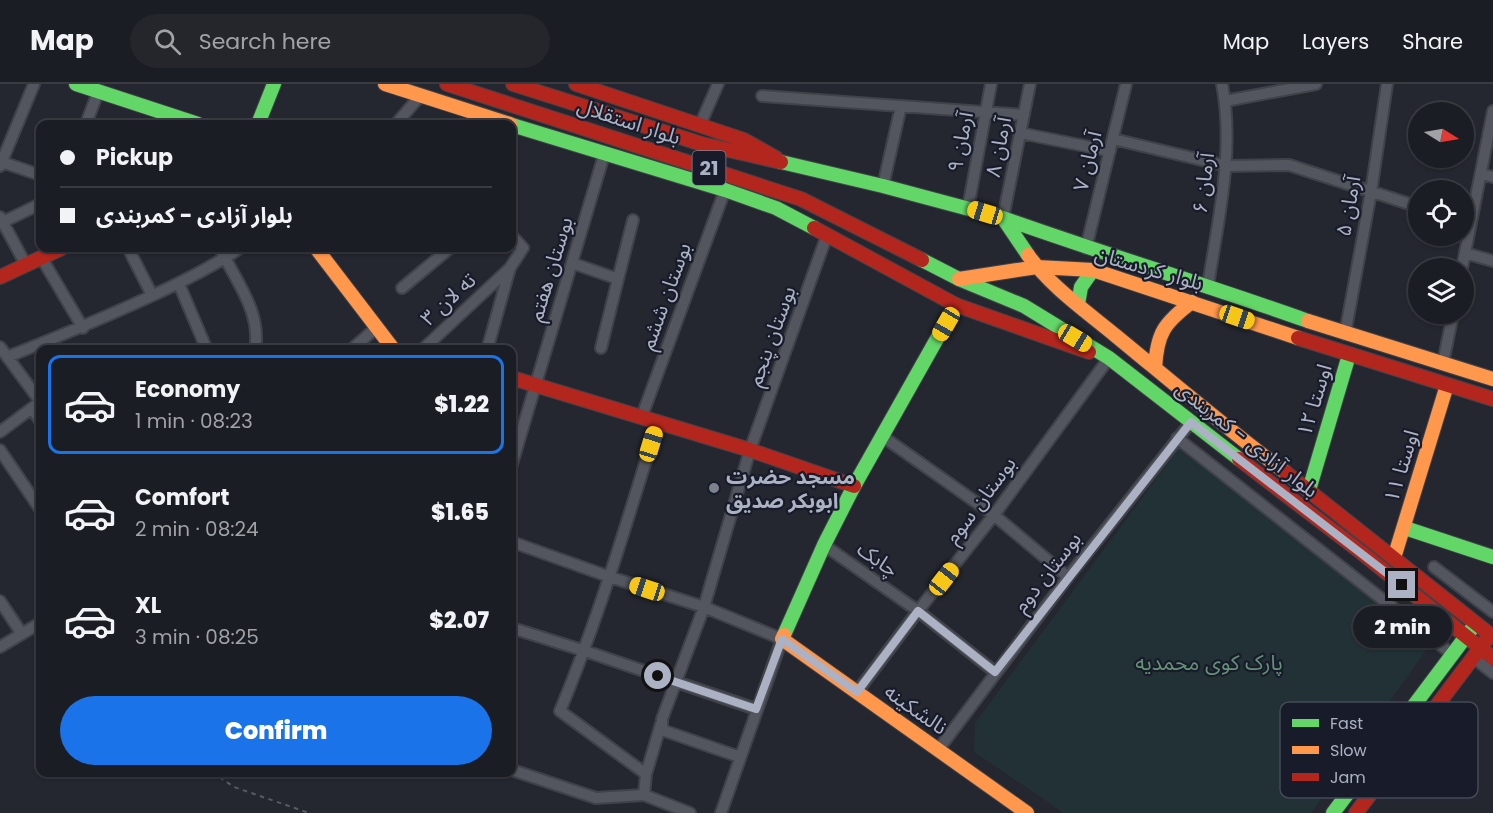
<!DOCTYPE html>
<html lang="en">
<head>
<meta charset="utf-8">
<style>
  body { margin:0; font-family:Poppins,"Noto Sans Arabic",sans-serif; background:#24262c; color:#f1f3f6; height:100vh; display:flex; flex-direction:column; font-size:22px; white-space:nowrap }
  * { box-sizing:border-box; margin:0 }
  p { font-size:20px; color:#a0a2a6 }
  .icon { flex:none; width:33px; height:33px; fill:none; stroke:currentColor; stroke-width:2; stroke-linecap:round; stroke-linejoin:round }
  .map { position:relative; flex:1; overflow:hidden }
  .drawer { position:absolute; left:36px; top:261px; width:480px; height:432px; display:flex; flex-direction:column; background:#1b1d24; border-radius:12px; box-shadow:0 2px 4px #0004,0 0 0 2px #393b41 }
  .drawer>* { flex:none }
  .hud { position:absolute; left:36px; top:36px; width:480px; height:132px; border-radius:12px; box-shadow:0 2px 4px #0004,0 0 0 2px #393b41; display:grid; align-content:center; height:132px; padding:0 24px; background:#1b1d24 }
  .needle { width:39px; rotate:101deg }
  .controls { position:absolute; left:1408px; top:18px; display:grid; gap:12px }
  .controls a { display:grid; place-items:center; width:66px; height:66px; border-radius:50%; background:#1b1d24; box-shadow:0 2px 4px #0004,0 0 0 2px #393b41; font-size:30px }
  .end { position:absolute; width:27px; height:27px; margin:-14px; border:8px solid #acb1c3; background:#111; box-shadow:0 0 0 3px #111 }
  .from { border-radius:50% }
  .bubble { position:absolute; height:42px; border-radius:21px; background:#1b1d24; box-shadow:0 2px 4px #0004,0 0 0 2px #393b41; font-size:20px; font-weight:800; line-height:42px; text-align:center }
  .car { position:absolute; width:18px; height:36px; margin:-18px -9px; border-radius:8px; box-shadow:0 0 4px 2px #0007; background:linear-gradient(#f5c518 24%,#345 0 40%,#f5c518 0 76%,#345 0 86%,#f5c518 0) }
  .hud b { display:flex; align-items:center; gap:21px; height:57px; font-size:22px }
  .hud b+b { border-top:2px solid #393b41 }
  .hud i { width:15px; height:15px; background:#f1f3f6 }
  ul { padding:10px 0 0; list-style:none }
  li { display:flex; align-items:center; gap:18px; height:99px; margin:0 12px 9px; padding:0 12px; border:3px solid transparent; border-radius:12px }
  li div { flex:1 }
  li b { display:block; font-size:22px }
  li em { font-style:normal; font-weight:800 }
  li.selected { border-color:#1a73e8 }
  li>.icon { width:54px; height:54px; stroke-width:1.5 }
  .cta { display:flex; gap:12px; margin-top:auto; padding:12px 24px }
  .cta a { flex:1; height:69px; border-radius:36px; background:#1a73e8; color:#fff; font-size:24px; font-weight:800; line-height:69px; text-align:center }
  header { display:flex; align-items:center; gap:36px; box-sizing:border-box; height:84px; padding:0 30px; background:#1b1d24; border-bottom:2px solid #393b41 }
  header strong { font-size:28px }
  nav { display:flex; gap:33px; margin-inline-start:auto; font-size:21px }
  .search { width:420px; height:54px; background:#24262c; display:flex; align-items:center; gap:15px; box-sizing:border-box; padding:0 21px; border-radius:33px; color:#a0a2a6; font-size:22px }
  .map>svg:first-child { display:block }
</style>
</head>
<body>
<header>
<strong>Map</strong>
<div class="search"><svg class="icon" aria-label="search" viewBox="0 0 24 24"><circle cx="10" cy="10" r="6"/><path d="M15 15l6 6"/></svg>Search here</div>
<nav><a>Map</a><a>Layers</a><a>Share</a></nav>
</header>
<div class="map">
<svg width="1493" height="729" viewBox="0 0 1493 729">
  <rect width="100%" height="100%" fill="#242730"/>
  <path fill="#223136" d="M1179,364L1431,559L1311,729H1064L974,668L975,639Z"/>
  <g fill="none" stroke-linecap="round" stroke-linejoin="round">
    <g stroke="#404249" stroke-width="14">
      <path id="street" d="M762,12L1024,31
        M1225,17L1316,0
        M86,40L98,8
        M396,40L420,12
        M700,41L718,0
        M1020,49L1110,67
        M1113,55L1227,82L1289,81L1419,123
        M2,78L40,91
        M0,82L34,0
        M1481,90L1493,93
        M883,102L901,22
        M968,124L991,0
        M0,133L26,181
        M1003,134L1030,0
        M3,138L40,120
        M128,164L152,211
        M220,164C235,196 262,228 255,266
        M1086,164L1126,0
        M1465,169L1493,177
        M41,173L83,244
        M572,179L618,195L633,136
        M1462,184L1493,27
        M179,200L207,266
        M1208,202C1218,135 1235,67 1222,0
        M402,204L450,164
        M1345,250L1371,108L1387,0
        M0,263L40,317
        M601,264L618,195
        M351,266L377,243
        M422,266L510,184L523,164L512,152
        M487,266L510,184
        M7,273C55,254 101,235 147,214C180,199 211,184 240,164
        M1443,279L1453,230
        M32,324L40,337
        M642,332L725,106
        M658,337C628,435 599,533 560,627L646,690L661,640
        M0,348L40,318
        M882,352L994,431L1068,493
        M1177,354L1452,570
        M0,366L40,425
        M512,380L604,71
        M512,458L610,493L704,523L782,555L742,669L737,672L665,647L662,643V635L704,523L750,366L827,151
        M824,461L918,527L995,588
        M1434,483L1493,528
        M0,517L22,550
        M512,544L585,567L756,625
        M0,563L40,539
        M1474,574L1493,589
        M857,608L918,527L994,431L1109,274
        M938,666L1068,493L1191,338
        M512,686L596,714L644,711
        M646,690L644,711L690,729
        M721,729L742,669"/>
    </g>
    <g stroke="#404249" stroke-width="16">
      <path id="fast" d="M76,0L198,40
        M258,40L274,0
        M512,41L725,106L776,124L814,144
        M781,78L883,102L1003,134L1028,171
        M1003,134C1104,170 1207,201 1308,237
        M922,176L959,195L1024,222L1109,274L1239,375
        M1078,220L1081,203L1093,186
        M1309,406L1349,271
        M1405,444L1493,473
        M784,551L824,461L854,402L956,221
        M1333,729L1473,543"/>
    </g>
    <g stroke="#404249" stroke-width="16">
      <path id="slow" d="M385,0L510,40
        M316,164L394,266
        M1028,171C1051,203 1086,227 1116,252C1172,298 1227,345 1285,388
        M959,195L1037,183L1093,186L1298,254
        M1308,237L1493,295
        M1155,284C1157,249 1164,239 1192,218
        M1394,474L1447,301
        M784,551L782,555L1027,729"/>
    </g>
    <g stroke="#404249" stroke-width="16">
      <path id="jam" d="M447,0L801,115L922,176
        M513,0L702,60L781,78
        M576,0L744,56L776,74
        M814,144L956,221L1089,268
        M0,193L62,164
        M1298,254L1493,315
        M512,294L750,366L854,402
        M1239,375L1362,469L1493,574
        M1285,388L1493,553
        M1356,729L1487,555"/>
    </g>
    <path stroke="#565a62" stroke-width="2" stroke-dasharray="4.5 4.5" stroke-linecap="butt" d="M212,688L234,703L309,729"/>
    <use href="#street" stroke="#53565e" stroke-width="10"/>
    <use href="#fast" stroke="#63d668" stroke-width="14"/>
    <use href="#slow" stroke="#ff974d" stroke-width="14"/>
    <use href="#jam" stroke="#b3261e" stroke-width="14"/>
  </g>
  <g fill="none" stroke-linecap="round" stroke-linejoin="round">
    <path stroke="#acb1c3" stroke-width="8" d="M658,592L756,625L782,555L857,608L918,527L995,588L1191,338L1402,501"/>
  </g>
  <circle fill="#7c8190" stroke="#181c2a" stroke-width="2" cx="714" cy="404" r="6"/>
  <g text-anchor="middle" dominant-baseline="central" stroke-width="4.5" stroke-linejoin="round" paint-order="stroke">
    <rect fill="#181c2a" stroke="#808495" stroke-width="1.5" x="692.5" y="67" width="33" height="34" rx="4.5"/>
    <g font-size="20" font-weight="bold" fill="#acb1c3">
      <text x="709" y="84">21</text>
    </g>
    <g font-size="21" fill="#acb1c3" stroke="#181c2a">
      <text transform="translate(629 37) rotate(18)">بلوار استقلال</text>
      <text transform="translate(960 58) rotate(-79)">آرمان ۹</text>
      <text transform="translate(998 63) rotate(-79)">آرمان ۸</text>
      <text transform="translate(1087 77) rotate(-76)">آرمان ۷</text>
      <text transform="translate(1203 99) rotate(-83)">آرمان ۶</text>
      <text transform="translate(1348 122) rotate(-80)">آرمان ۵</text>
      <text transform="translate(1149 184) rotate(16)">بلوار کردستان</text>
      <text transform="translate(550 185) rotate(-73)">بوستان هفتم</text>
      <text transform="translate(665 212) rotate(-70)">بوستان ششم</text>
      <text transform="translate(448 215) rotate(-43)">ته لان ۳</text>
      <text transform="translate(771 252) rotate(-70)">بوستان پنجم</text>
      <text transform="translate(1314 316) rotate(-73)">اوستا ۱۲</text>
      <text transform="translate(1247 355) rotate(38)">بلوار آزادی - کمربندی</text>
      <text transform="translate(1401 382) rotate(-73)">اوستا ۱۱</text>
      <text transform="translate(980 416) rotate(-53)">بوستان سوم</text>
      <text transform="translate(878 475) rotate(35)">چابک</text>
      <text transform="translate(1047 488) rotate(-52)">بوستان دوم</text>
      <text transform="translate(916 625) rotate(35)">نالشکینه</text>
    </g>
    <g font-size="21" font-weight="bold" fill="#acb1c3" stroke="#181c2a" text-anchor="start">
      <text x="726" y="392">مسجد حضرت<tspan x="726" dy="24">ابوبکر صدیق</tspan></text>
    </g>
    <g font-size="21" fill="#659276" stroke="#181c2a">
      <text x="1209" y="578">پارک کوی محمدیه</text>
    </g>
  </g>
  <rect x="1280" y="618" width="198" height="96" rx="9" fill="#181c2a" stroke="#444958" stroke-width="1.5"/>
  <rect x="1292" y="635" width="27" height="8" fill="#63d668"/>
  <rect x="1292" y="662" width="27" height="8" fill="#ff974d"/>
  <rect x="1292" y="689" width="27" height="8" fill="#b3261e"/>
  <g font-size="16" fill="#acb1c3">
    <text x="1330" y="645">Fast</text>
    <text x="1330" y="672">Slow</text>
    <text x="1330" y="699">Jam</text>
  </g>
</svg>
<div class="controls">
<a><svg class="needle" viewBox="-14 -14 28 28"><path d="M0-13l5 13h-10z" fill="#e53935"/><path d="M0 13l5-13h-10z" fill="#a0a2a6"/></svg></a>
<a><svg class="icon" aria-label="locate" viewBox="0 0 24 24"><circle cx="12" cy="12" r="6"/><path d="M12 2v4M12 18v4M2 12h4M18 12h4"/></svg></a>
<a><svg class="icon" aria-label="layers" viewBox="0 0 24 24"><path d="M12 4l9 5-9 5-9-5zM3 14l9 5 9-5"/></svg></a>
</div>
<i class="end from" style="left:658px;top:592px"></i>
<i class="end" style="left:1402px;top:501px"></i>
<div class="bubble" style="left:1353px;top:522px;width:99px">2 min</div>
<i class="car" style="left:985px;top:129px;rotate:287deg"></i>
<i class="car" style="left:1237px;top:233px;rotate:109deg"></i>
<i class="car" style="left:946px;top:240px;rotate:210deg"></i>
<i class="car" style="left:1075px;top:254px;rotate:121deg"></i>
<i class="car" style="left:651px;top:360px;rotate:17deg"></i>
<i class="car" style="left:944px;top:495px;rotate:38deg"></i>
<i class="car" style="left:647px;top:505px;rotate:288deg"></i>
<div class="hud">
<b><i class="from"></i>Pickup</b>
<b><i></i>بلوار آزادی - کمربندی</b>
</div>
<section class="drawer">
<ul>
<li class="selected"><svg class="icon" aria-label="car" viewBox="0 0 24 24"><path d="M5 17H2v-5l4-1 3-4h7l3 4 3 1v5h-3M9 17h6M6 11h13"/><circle cx="7" cy="17" r="2"/><circle cx="17" cy="17" r="2"/></svg><div><b>Economy</b><p>1 min · 08:23</p></div><em>$1.22</em></li>
<li><svg class="icon" aria-label="car" viewBox="0 0 24 24"><path d="M5 17H2v-5l4-1 3-4h7l3 4 3 1v5h-3M9 17h6M6 11h13"/><circle cx="7" cy="17" r="2"/><circle cx="17" cy="17" r="2"/></svg><div><b>Comfort</b><p>2 min · 08:24</p></div><em>$1.65</em></li>
<li><svg class="icon" aria-label="car" viewBox="0 0 24 24"><path d="M5 17H2v-5l4-1 3-4h7l3 4 3 1v5h-3M9 17h6M6 11h13"/><circle cx="7" cy="17" r="2"/><circle cx="17" cy="17" r="2"/></svg><div><b>XL</b><p>3 min · 08:25</p></div><em>$2.07</em></li>
</ul>
<div class="cta"><a>Confirm</a></div>
</section>
</div>
</body>
</html>
